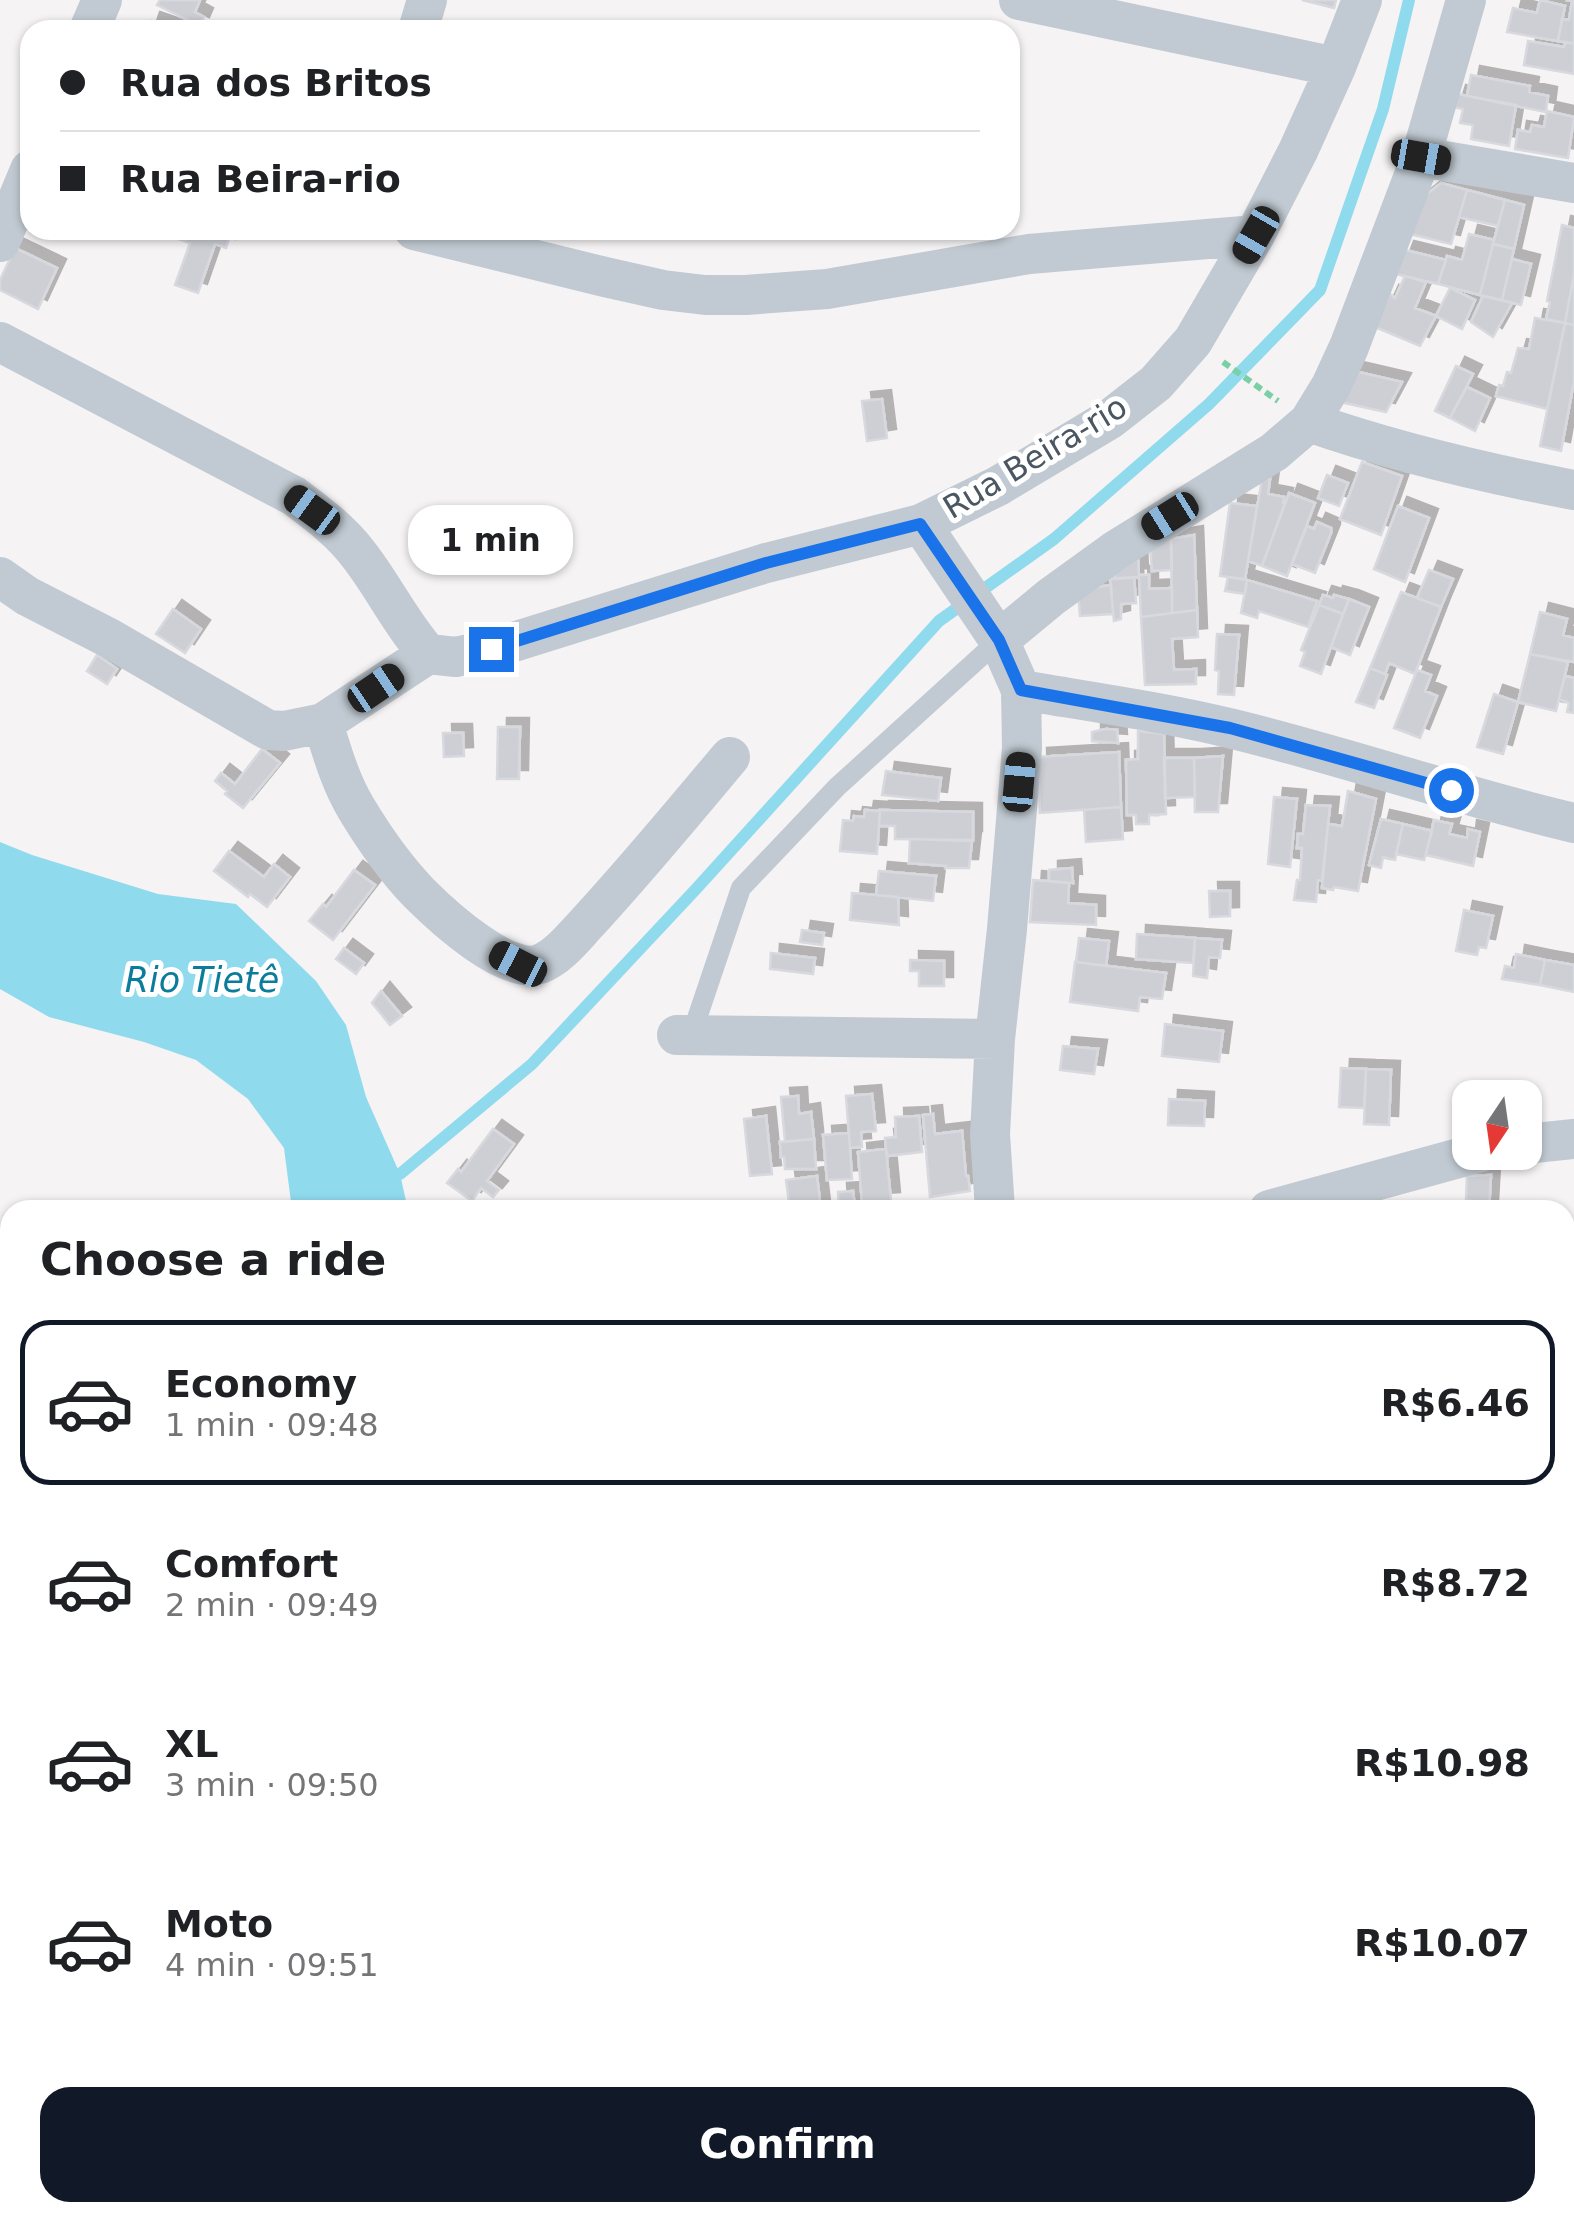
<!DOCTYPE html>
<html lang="en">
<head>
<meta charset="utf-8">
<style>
  body { margin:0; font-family:"DejaVu Sans",sans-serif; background:#f6f6f6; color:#202124; height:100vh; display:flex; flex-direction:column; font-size:38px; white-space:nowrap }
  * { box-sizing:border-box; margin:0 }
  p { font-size:32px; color:#757577 }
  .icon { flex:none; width:55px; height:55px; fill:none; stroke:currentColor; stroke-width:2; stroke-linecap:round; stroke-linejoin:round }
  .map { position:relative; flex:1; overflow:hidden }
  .drawer { position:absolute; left:0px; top:1200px; width:1575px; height:1022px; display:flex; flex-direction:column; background:#fff; border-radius:30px 30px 0 0; box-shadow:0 2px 8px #0004 }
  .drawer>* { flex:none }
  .top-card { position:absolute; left:20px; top:20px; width:1000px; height:220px; border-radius:30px; box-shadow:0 2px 8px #0004; display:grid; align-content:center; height:220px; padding:0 40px; background:#fff }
  .needle { width:65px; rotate:193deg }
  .tools { position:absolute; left:1452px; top:1080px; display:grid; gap:20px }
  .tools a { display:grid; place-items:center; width:90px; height:90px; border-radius:20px; background:#fff; box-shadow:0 2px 8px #0004; font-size:50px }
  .end { position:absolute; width:45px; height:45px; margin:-22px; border:12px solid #1a73e8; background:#fff; box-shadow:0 0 0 5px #fff }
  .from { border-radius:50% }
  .bubble { position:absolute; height:70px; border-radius:30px; background:#fff; box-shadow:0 2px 8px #0004; font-size:32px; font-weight:600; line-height:70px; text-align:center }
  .car { position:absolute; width:30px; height:60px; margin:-30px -15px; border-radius:12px; box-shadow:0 0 8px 2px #0007; background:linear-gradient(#222 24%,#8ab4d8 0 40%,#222 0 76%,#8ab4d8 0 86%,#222 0) }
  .top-card b { display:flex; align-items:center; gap:35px; height:95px; font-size:38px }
  .top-card b+b { border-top:2px solid #e0e0e0 }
  .top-card i { width:25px; height:25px; background:#202124 }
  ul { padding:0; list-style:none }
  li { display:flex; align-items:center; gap:30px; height:165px; margin:0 20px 15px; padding:0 20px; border:5px solid transparent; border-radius:30px }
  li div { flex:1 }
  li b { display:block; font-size:38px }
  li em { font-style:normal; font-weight:600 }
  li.current { border-color:#111827 }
  li>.icon { width:90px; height:90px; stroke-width:1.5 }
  h2 { padding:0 40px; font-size:45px; line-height:120px }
  .action { display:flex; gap:20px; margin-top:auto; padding:20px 40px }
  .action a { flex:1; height:115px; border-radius:30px; background:#111827; color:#fff; font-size:40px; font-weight:600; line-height:115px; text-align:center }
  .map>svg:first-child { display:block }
</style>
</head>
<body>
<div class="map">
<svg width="1574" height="2221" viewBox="0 0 1574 2221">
  <defs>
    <filter id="shadow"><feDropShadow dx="9" dy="-9" stdDeviation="0" flood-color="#0004"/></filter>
  </defs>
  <rect width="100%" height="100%" fill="#f5f3f3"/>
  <path fill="#90daee" d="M0,842L32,855L158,894L236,904L316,981L346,1025L366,1097L400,1174L408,1210H292L284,1148L248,1099L196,1060L144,1042L49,1017L0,989Z
    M10,1632V1742L0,1743V1635Z"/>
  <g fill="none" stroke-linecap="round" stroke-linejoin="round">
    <path stroke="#90daee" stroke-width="12" d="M400,1174L532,1064L696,889L939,621L1054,539L1209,404L1320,290L1383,109L1409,0"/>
    <path stroke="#90daee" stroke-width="72" d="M0,1623L10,1617"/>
  </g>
  <path fill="#cdcfd5" stroke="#d7d9de" stroke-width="2.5" filter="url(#shadow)" d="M160,0H200L195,12L204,17L200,26L157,5Z
    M1302,0H1336L1334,8Z
    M1540,0L1565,6L1558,41L1507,32L1513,8L1537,13Z
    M1566,0H1574V44L1558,41L1562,19L1569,20L1572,1Z
    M151,21L177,30H148Z
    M1528,41L1564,47L1566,42L1574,44V74L1524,65Z
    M1471,75L1530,86L1529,92L1548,96L1546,112L1467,96Z
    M1457,94L1516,105L1509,146L1471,139L1473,125L1460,123L1463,109L1453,107Z
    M1547,111L1574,117L1568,158L1515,149L1518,130L1530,132L1532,125L1544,127Z
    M1441,183L1467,190L1451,244L1410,234L1422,198Z
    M1467,190L1505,200L1498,226L1459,217Z
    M1505,200L1524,205L1514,249L1493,244Z
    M1562,225L1574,228V274L1565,323L1546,319L1550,302L1547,301Z
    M153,230H211L230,236L226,248L215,244L198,293L175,285L190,243Z
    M1469,234L1494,240L1480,295L1438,284L1447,256L1462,260Z
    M1493,244L1514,249L1502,300L1480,295Z
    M15,248L57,268L38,309L0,290V280Z
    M1405,250L1446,260L1438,284L1396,274Z
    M1512,259L1531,264L1521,305L1502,300Z
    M1574,274V325L1565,323Z
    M1405,276L1426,282L1415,308L1436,316L1420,346L1375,327L1390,294L1395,298Z
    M1450,288L1475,300L1462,329L1436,316Z
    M1483,296L1512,303L1493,337L1471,322Z
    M1535,318L1565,323L1547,409L1496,396L1499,385L1503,386L1507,372L1511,373L1518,348L1529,349Z
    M1565,323L1574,325V381L1561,451L1540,446Z
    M1456,366L1473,374L1450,418L1435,411Z
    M1354,371L1402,382L1386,412L1340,402Z
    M1467,387L1490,398L1475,431L1450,418Z
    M882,399L887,438L867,441L862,401Z
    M1362,462L1402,476L1381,535L1340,519Z
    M1327,475L1348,483L1339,506L1318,498Z
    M1262,479H1270L1268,494L1284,497L1283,503H1285L1262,566L1248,561Z
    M1289,493L1315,503L1287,576L1262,566Z
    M1230,503L1257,506L1245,579L1220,576Z
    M1398,506L1429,518L1405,582L1374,569Z
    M1317,522L1331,528V533L1315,573L1292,564L1307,526L1314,529Z
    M1194,535L1197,610L1172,613L1171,539Z
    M1171,539L1172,570L1152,571L1150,545Z
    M1138,555L1139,577L1115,579L1114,557Z
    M1429,570L1453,579L1441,607L1417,598Z
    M1139,575H1149V589L1172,588V613L1141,617Z
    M1134,577L1136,603L1121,604V619L1114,621L1110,579Z
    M1228,577L1247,580L1245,594L1225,591Z
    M1247,580L1317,601L1308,627L1259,611L1257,618L1241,613Z
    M1111,585L1113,614L1080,616L1078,590Z
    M1401,592L1441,607L1415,674L1389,663L1385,674L1370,668Z
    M1323,595L1333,598L1334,595L1349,599L1343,614L1319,605Z
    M1349,599L1369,607L1350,655L1331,647Z
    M1319,605L1343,614L1321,674L1300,666L1305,652L1301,650Z
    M173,609L201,629L185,653L156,634Z
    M1197,610L1198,637L1172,639L1174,670L1196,669V684L1145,685L1141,617Z
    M1540,612L1567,619L1563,635L1574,638V662L1530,654Z
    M1217,634L1239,635L1234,695L1218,694L1219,671L1215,670Z
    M1530,654L1568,662L1556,711L1518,702Z
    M97,655L117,669L107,684L87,671Z
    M1370,668L1387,675L1374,708L1356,702Z
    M1417,670L1431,675L1425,691L1437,696L1420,738L1394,728Z
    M1565,676L1574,678V713L1567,712L1569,703L1559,699Z
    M1494,694L1518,702L1503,754L1477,747Z
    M498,727H520L519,779H497Z
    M1106,729L1117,730L1118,743L1092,741V732Z
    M1138,731L1164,734L1166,814L1149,815V824H1136V815H1127L1126,760L1138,759Z
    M443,733H463L464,756L444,757Z
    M262,749L280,763L243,808L225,794L227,791L215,781L221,773L235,784Z
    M1119,752L1121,807L1040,813L1038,757Z
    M1223,756L1218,812H1195L1194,758Z
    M1164,758H1194L1195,797L1165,798Z
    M886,771L941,778L938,801L882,795Z
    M1348,791L1376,799L1358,891L1334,887L1333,890L1322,888L1328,824L1342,826Z
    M1274,797L1297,799L1290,867L1268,864Z
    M1306,805L1330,806L1322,881L1318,880L1316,902L1294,900L1297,880H1300L1302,848H1297L1298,834H1303Z
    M1121,807L1123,839L1086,842L1084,810Z
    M865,810L880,811L877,854L840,851L843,820L853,821L854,816L864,817Z
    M880,810L973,812V840L895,839V826H879Z
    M1381,819L1403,824L1395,860L1383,857L1381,868L1369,865Z
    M1434,820L1452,824L1449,834L1467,838L1468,829L1480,832L1473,866L1426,855Z
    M1403,824L1432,831L1424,860L1396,854Z
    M910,839L972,841L969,868H946V866L909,863Z
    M229,851L264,877L274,864L290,877L267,907L250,894L248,897L214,871Z
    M1072,868L1073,883L1049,881V870Z
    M354,870L375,885L333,940L309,921L323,904L326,907Z
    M879,871L936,876L933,901L876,895Z
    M1033,880L1069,883L1068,903L1096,905V925L1030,922Z
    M1209,891H1230V916L1210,917Z
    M852,893L898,897L899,925L850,920Z
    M1464,910L1493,916L1486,948L1479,947L1477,955L1456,951Z
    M802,930L824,933L822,945L800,942Z
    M1137,934L1195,938L1193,963L1136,959Z
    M1079,938L1109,941L1106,966L1076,962Z
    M1195,938L1222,940L1220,958L1209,957L1207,978L1193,976Z
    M344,948L364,963L356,974L336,959Z
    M771,953L815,958L813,974L770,969Z
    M1516,954L1545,960L1540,985L1502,979L1505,966L1514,968Z
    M910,960L944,961V986H919V971H910Z
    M1545,960L1574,965V992L1540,985Z
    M1075,962L1166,973L1162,999L1140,997L1138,1011L1070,1002Z
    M381,991L402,1016L390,1025L372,1003Z
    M1165,1024L1223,1031L1219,1062L1162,1056Z
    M1063,1046L1098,1049L1094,1074L1060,1070Z
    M1341,1068L1366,1069L1364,1108L1339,1107Z
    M1366,1069L1391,1070L1389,1125L1364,1124Z
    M872,1094L876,1131L861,1132L862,1147L850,1148L846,1096Z
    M798,1096L799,1114L811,1112L814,1139L785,1142L781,1097Z
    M1169,1099L1205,1101L1204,1126L1168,1125Z
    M933,1114L935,1134L962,1131L966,1176H968L970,1191L930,1197L923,1115Z
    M766,1116L772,1174L750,1176L744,1119Z
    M919,1116L922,1152L887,1156L885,1138L896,1137L895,1117Z
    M493,1129L514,1144L487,1181L499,1190L493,1197L481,1188L472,1201L447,1183L458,1169L461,1172Z
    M849,1133L852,1179L827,1180L823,1135Z
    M814,1139L816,1169H785L784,1157H781L780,1142Z
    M886,1149L891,1201L862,1203L858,1152Z
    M1491,1175L1489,1210H1474V1201L1466,1200L1467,1176Z
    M817,1176L821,1210H790L786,1180Z
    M853,1191L855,1208L839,1209L838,1192Z
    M1571,1294L1574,1301V1325L1565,1328V1296Z
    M1572,1344L1574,1350V1444L1565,1416V1347Z
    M1565,1416L1574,1444V1447L1565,1450Z
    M1574,1627V1675H1567V1628Z
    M875,2212H921L920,2221H874Z"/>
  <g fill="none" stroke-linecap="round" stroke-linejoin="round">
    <path stroke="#7ad0a6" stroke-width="6" stroke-dasharray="8 5" stroke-linecap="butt" d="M1223,362L1278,401"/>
    <path stroke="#c1cad2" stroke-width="20" d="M691,1036L741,888L837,787L999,640"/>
    <path stroke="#c1cad2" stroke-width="40" d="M1019,0L1336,67
      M89,30L102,0
      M418,30L427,0
      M1421,157L1574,183
      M414,230L605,277L663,290L705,295H746L827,289L1029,254L1255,235
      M0,242L30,170
      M0,342L294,496C318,514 341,531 359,555C384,587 401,624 428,654L456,657L491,649L766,563L921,524L998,486L1110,419L1156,383L1193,341L1255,235L1298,151L1336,67L1362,0
      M1309,422C1395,452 1484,473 1574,490
      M921,524L999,640L1021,690L1022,748L1007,929L995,1039L990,1134L995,1210
      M0,577L27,596L109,638L268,730L284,731L323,723
      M999,640L1051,597L1116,550L1274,452L1309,422L1331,386L1349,347L1421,157L1466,0
      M428,654L323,723C332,752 340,781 356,808C374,838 395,868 419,893C442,916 507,976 540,964C558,957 573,938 586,924C636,870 683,813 730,757
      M1021,690C1092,702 1164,712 1233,729C1348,757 1459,796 1574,823
      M677,1035L995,1039
      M1525,1144L1574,1139
      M1269,1210L1481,1152
      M1565,1582L1574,1583
      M755,2221L758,2212
      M980,2221L982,2212"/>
  </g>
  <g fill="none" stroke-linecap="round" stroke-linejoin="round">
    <path stroke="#1a73e8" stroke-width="12" d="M491,649L766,563L920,524L999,640L1021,690L1230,728L1451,790"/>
  </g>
  <g text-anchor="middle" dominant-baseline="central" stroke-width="10" stroke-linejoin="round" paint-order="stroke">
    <g font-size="32" fill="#4a5661" stroke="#fff">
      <text transform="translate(1035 457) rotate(-31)">Rua Beira-rio</text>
    </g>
    <g font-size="35" font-style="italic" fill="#0c7c9b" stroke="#fff">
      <text x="202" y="980">Rio Tietê</text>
    </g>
  </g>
</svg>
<div class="tools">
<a><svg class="needle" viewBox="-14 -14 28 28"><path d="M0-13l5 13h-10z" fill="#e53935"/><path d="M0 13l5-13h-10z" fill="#757577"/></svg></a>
</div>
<i class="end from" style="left:1451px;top:790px"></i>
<i class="end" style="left:491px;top:649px"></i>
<div class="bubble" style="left:408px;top:505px;width:165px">1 min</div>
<i class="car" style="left:1421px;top:157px;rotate:100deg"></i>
<i class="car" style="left:1256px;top:235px;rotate:210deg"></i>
<i class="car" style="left:312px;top:510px;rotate:306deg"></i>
<i class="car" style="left:1170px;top:516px;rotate:238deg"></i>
<i class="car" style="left:376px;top:688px;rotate:56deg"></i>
<i class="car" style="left:1019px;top:782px;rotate:5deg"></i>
<i class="car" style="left:518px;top:964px;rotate:297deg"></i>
<div class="top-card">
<b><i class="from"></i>Rua dos Britos</b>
<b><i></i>Rua Beira-rio</b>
</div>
<section class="drawer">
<h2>Choose a ride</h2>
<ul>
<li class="current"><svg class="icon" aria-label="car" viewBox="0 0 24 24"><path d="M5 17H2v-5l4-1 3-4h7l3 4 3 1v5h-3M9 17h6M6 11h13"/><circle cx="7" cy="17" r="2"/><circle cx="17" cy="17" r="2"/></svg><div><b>Economy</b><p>1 min · 09:48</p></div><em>R$6.46</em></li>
<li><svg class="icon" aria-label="car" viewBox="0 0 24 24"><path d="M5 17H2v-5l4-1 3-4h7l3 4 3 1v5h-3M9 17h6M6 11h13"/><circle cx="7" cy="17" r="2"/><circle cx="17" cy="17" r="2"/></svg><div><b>Comfort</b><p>2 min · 09:49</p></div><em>R$8.72</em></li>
<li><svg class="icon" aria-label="car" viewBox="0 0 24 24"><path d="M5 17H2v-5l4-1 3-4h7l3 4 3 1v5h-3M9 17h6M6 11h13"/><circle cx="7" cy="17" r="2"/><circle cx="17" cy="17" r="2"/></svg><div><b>XL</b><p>3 min · 09:50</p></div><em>R$10.98</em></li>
<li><svg class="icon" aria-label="car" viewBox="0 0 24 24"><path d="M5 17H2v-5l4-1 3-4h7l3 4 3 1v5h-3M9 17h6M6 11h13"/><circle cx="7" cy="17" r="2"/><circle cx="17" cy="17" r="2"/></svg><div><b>Moto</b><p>4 min · 09:51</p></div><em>R$10.07</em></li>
</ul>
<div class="action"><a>Confirm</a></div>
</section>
</div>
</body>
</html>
